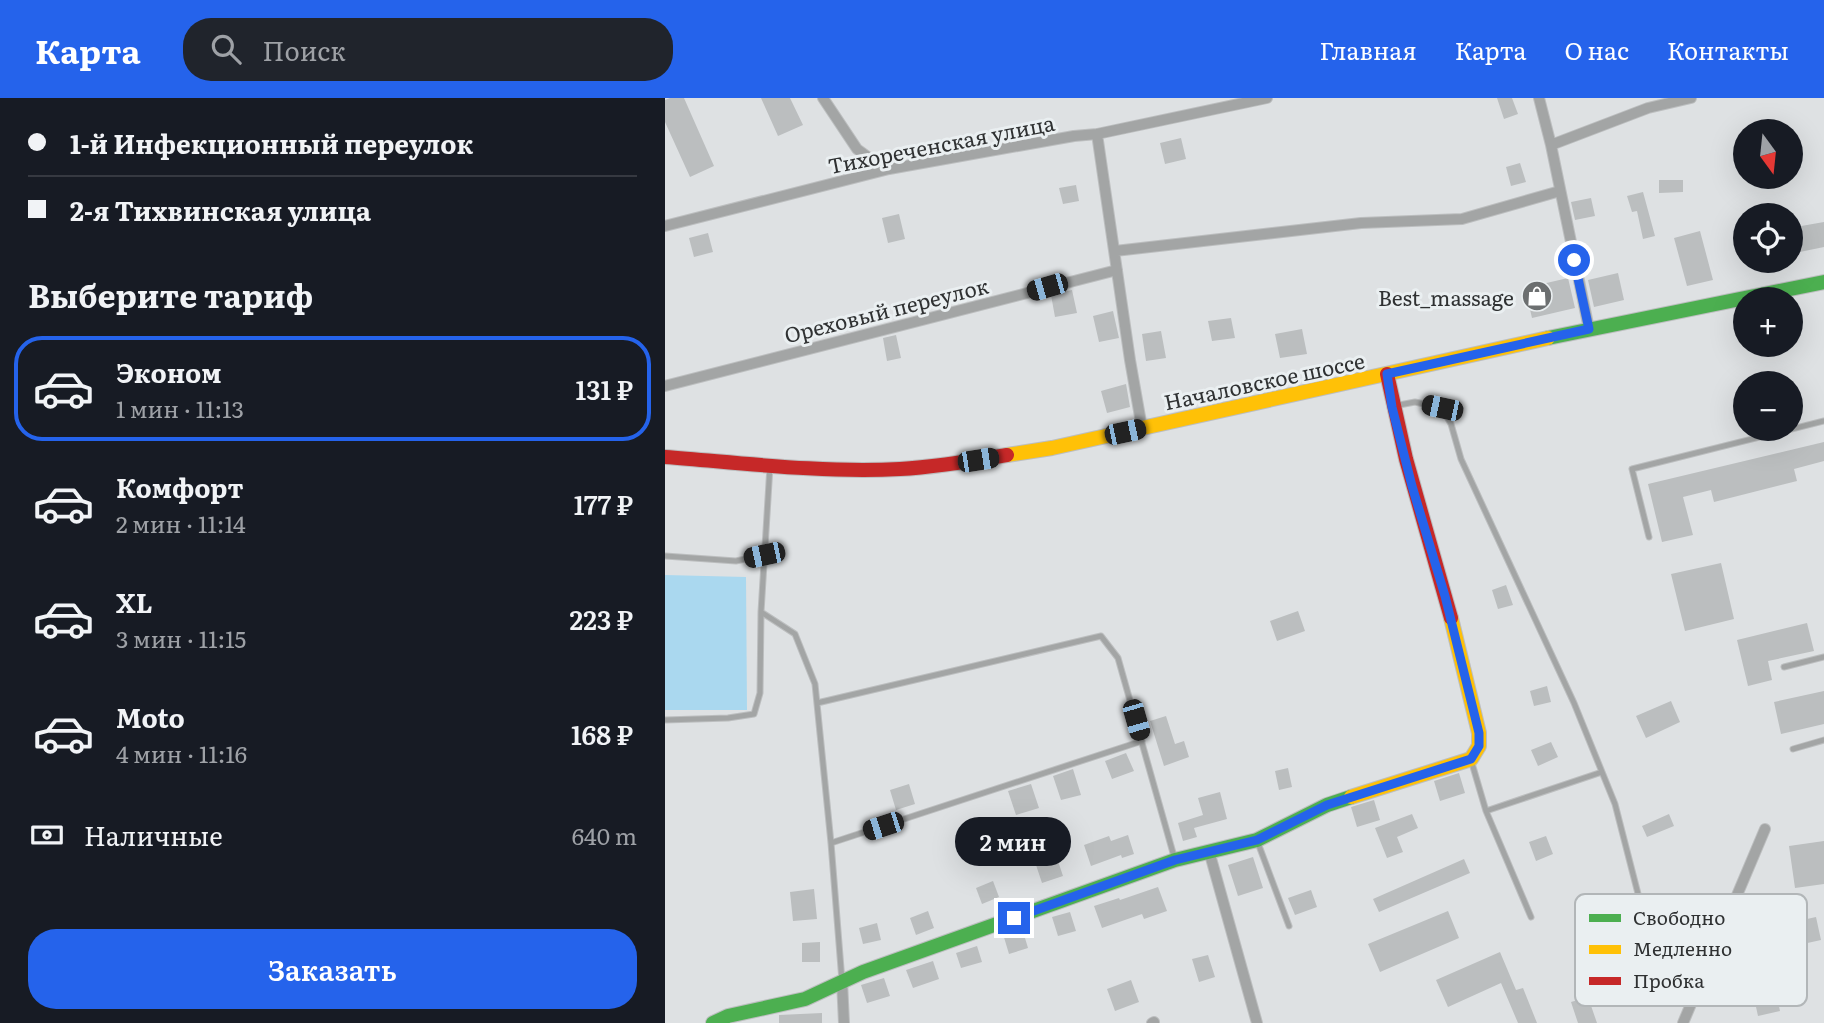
<!DOCTYPE html>
<html lang="ru">
<head>
<meta charset="utf-8">
<style>
  body { margin:0; font-family:Literata,serif; background:#20242c; color:#f1f3f6; height:100vh; display:flex; flex-direction:column; font-size:26px; white-space:nowrap }
  * { box-sizing:border-box; margin:0 }
  p { font-size:23px; color:#9ea1a6 }
  .icon { flex:none; width:38px; height:38px; fill:none; stroke:currentColor; stroke-width:2; stroke-linecap:round; stroke-linejoin:round }
  .map { position:relative; flex:1; overflow:hidden }
  .drawer { display:flex; flex-direction:column; background:#171b24; width:665px }
  .drawer>* { flex:none }
  .guide { display:grid; align-content:center; height:154px; padding:0 28px; background:#171b24 }
  .needle { width:46px; rotate:165deg }
  .fabs { position:absolute; left:1068px; top:21px; display:grid; gap:14px }
  .fabs a { display:grid; place-items:center; width:70px; height:70px; border-radius:50%; background:#171b24; box-shadow:0 7px 28px #0002; font-size:35px }
  .end { position:absolute; width:32px; height:32px; margin:-16px; border:9px solid #2563eb; background:#fff; box-shadow:0 0 0 4px #fff }
  .from { border-radius:50% }
  .bubble { position:absolute; height:49px; border-radius:24px; background:#171b24; box-shadow:0 7px 28px #0002; font-size:23px; font-weight:600; line-height:49px; text-align:center }
  .car { position:absolute; width:21px; height:42px; margin:-21px -10px; border-radius:9px; box-shadow:0 0 5px 2px #0007; background:linear-gradient(#222 24%,#8ab4d8 0 40%,#222 0 76%,#8ab4d8 0 86%,#222 0) }
  .guide b { display:flex; align-items:center; gap:24px; height:66px; font-size:26px }
  .guide b+b { border-top:2px solid #363941 }
  .guide i { width:18px; height:18px; background:#f1f3f6 }
  ul { padding:0; list-style:none }
  li { display:flex; align-items:center; gap:21px; height:105px; margin:0 14px 10px; padding:0 14px; border:4px solid transparent; border-radius:28px }
  li div { flex:1 }
  li b { display:block; font-size:26px }
  li em { font-style:normal; font-weight:600 }
  li.selected { border-color:#2563eb }
  li>.icon { width:63px; height:63px; stroke-width:1.5 }
  h2 { padding:0 28px; font-size:32px; line-height:84px }
  .pay { display:flex; align-items:center; gap:18px; height:77px; padding:0 28px; font-size:26px }
  .pay p { margin-inline-start:auto }
  .primary-button { display:flex; gap:14px; margin-top:auto; padding:14px 28px }
  .primary-button a { flex:1; height:80px; border-radius:28px; background:#2563eb; color:#fff; font-size:28px; font-weight:600; line-height:80px; text-align:center }
  header { display:flex; align-items:center; gap:42px; box-sizing:border-box; height:98px; padding:0 35px; background:#2563eb; color:#fff }
  header strong { font-size:33px }
  nav { display:flex; gap:38px; margin-inline-start:auto; font-size:24px }
  .search { width:490px; height:63px; background:#20242c; display:flex; align-items:center; gap:18px; box-sizing:border-box; padding:0 24px; border-radius:28px; color:#9ea1a6; font-size:26px }
  main { display:flex; flex:1; min-height:0 }
  .map>svg:first-child { display:block }
</style>
</head>
<body>
<header>
<strong>Карта</strong>
<div class="search"><svg class="icon" aria-label="search" viewBox="0 0 24 24"><circle cx="10" cy="10" r="6"/><path d="M15 15l6 6"/></svg>Поиск</div>
<nav><a>Главная</a><a>Карта</a><a>О нас</a><a>Контакты</a></nav>
</header>
<main>
<section class="drawer">
<div class="guide">
<b><i class="from"></i>1-й Инфекционный переулок</b>
<b><i></i>2-я Тихвинская улица</b>
</div>
<h2>Выберите тариф</h2>
<ul>
<li class="selected"><svg class="icon" aria-label="car" viewBox="0 0 24 24"><path d="M5 17H2v-5l4-1 3-4h7l3 4 3 1v5h-3M9 17h6M6 11h13"/><circle cx="7" cy="17" r="2"/><circle cx="17" cy="17" r="2"/></svg><div><b>Эконом</b><p>1 мин · 11:13</p></div><em>131 ₽</em></li>
<li><svg class="icon" aria-label="car" viewBox="0 0 24 24"><path d="M5 17H2v-5l4-1 3-4h7l3 4 3 1v5h-3M9 17h6M6 11h13"/><circle cx="7" cy="17" r="2"/><circle cx="17" cy="17" r="2"/></svg><div><b>Комфорт</b><p>2 мин · 11:14</p></div><em>177 ₽</em></li>
<li><svg class="icon" aria-label="car" viewBox="0 0 24 24"><path d="M5 17H2v-5l4-1 3-4h7l3 4 3 1v5h-3M9 17h6M6 11h13"/><circle cx="7" cy="17" r="2"/><circle cx="17" cy="17" r="2"/></svg><div><b>XL</b><p>3 мин · 11:15</p></div><em>223 ₽</em></li>
<li><svg class="icon" aria-label="car" viewBox="0 0 24 24"><path d="M5 17H2v-5l4-1 3-4h7l3 4 3 1v5h-3M9 17h6M6 11h13"/><circle cx="7" cy="17" r="2"/><circle cx="17" cy="17" r="2"/></svg><div><b>Moto</b><p>4 мин · 11:16</p></div><em>168 ₽</em></li>
</ul>
<div class="pay"><svg class="icon" aria-label="cash" viewBox="0 0 24 24"><path d="M3 7h18v10H3z"/><circle cx="12" cy="12" r="2"/></svg>Наличные<p>640 m</p></div>
<div class="primary-button"><a>Заказать</a></div>
</section>
<div class="map">
<svg width="1159" height="925" viewBox="0 0 1159 925">
  <rect width="100%" height="100%" fill="#dee1e3"/>
  <path fill="#aad8ef" d="M0,477L81,479L82,612H0Z"/>
  <path fill="#bbbebf" d="M5,0H19L49,68L25,79L0,24V2Z
    M96,0H125L138,27L113,38Z
    M832,0H847L853,16L839,21Z
    M516,40L521,61L500,66L495,45Z
    M855,65L861,84L846,88L841,69Z
    M994,82H1018V94L994,95Z
    M411,87L414,103L398,106L394,90Z
    M978,94L990,138L978,141L972,113L967,114L962,98Z
    M926,100L930,118L910,122L906,104Z
    M234,116L240,141L223,145L217,120Z
    M1159,124V149L1125,156V130Z
    M1035,133L1048,182L1022,188L1009,140Z
    M43,135L48,154L29,159L24,140Z
    M953,175L959,202L929,209L923,182Z
    M903,180L910,210L867,220L860,190Z
    M407,192L412,215L390,219L386,197Z
    M448,213L454,240L434,244L428,218Z
    M566,220L570,240L547,243L543,223Z
    M637,231L642,256L615,260L610,236Z
    M496,233L501,260L481,263L477,236Z
    M231,237L236,260L222,263L218,240Z
    M461,286L465,309L442,315L436,293Z
    M1159,344V363L1129,371L1132,383L1049,404L1046,392L1018,399L1028,437L997,444L983,386Z
    M1056,465L1069,521L1020,533L1006,476Z
    M841,487L848,507L833,511L827,492Z
    M633,513L640,533L612,543L605,523Z
    M1142,525L1149,553L1103,563L1107,582L1083,588L1072,542Z
    M882,588L886,604L869,608L865,593Z
    M1159,593V626L1116,636L1109,604Z
    M1006,603L1015,624L981,640L971,618Z
    M501,618L510,646L519,643L524,659L499,668L485,623Z
    M886,644L893,659L873,668L866,652Z
    M461,655L469,673L447,681L440,663Z
    M623,670L627,689L614,692L610,673Z
    M408,671L416,697L396,702L388,678Z
    M794,675L800,695L775,703L769,683Z
    M244,686L250,706L231,712L225,692Z
    M366,686L374,710L351,717L343,693Z
    M555,694L562,721L529,730L532,739L518,743L513,725L538,717L533,700Z
    M709,702L715,722L692,729L686,709Z
    M747,716L753,730L732,739L738,754L722,760L710,730Z
    M1004,716L1009,728L982,739L977,728Z
    M463,737L469,756L457,760L456,757L426,768L419,747L444,738L446,743Z
    M881,738L888,756L871,763L864,744Z
    M1159,743V786L1130,790L1124,748Z
    M390,754L398,778L377,785L369,761Z
    M588,759L598,790L573,798L563,767Z
    M799,761L805,775L714,814L708,801Z
    M328,783L334,799L317,806L311,790Z
    M493,789L502,813L479,821L477,816L437,830L429,808L454,800L455,802Z
    M149,791L152,821L128,823L125,794Z
    M646,792L652,809L630,817L623,800Z
    M263,813L269,830L251,837L245,820Z
    M783,813L794,840L715,874L703,846Z
    M405,814L411,833L393,838L387,819Z
    M1151,819L1156,842L1102,854L1115,913L1093,918L1075,836Z
    M212,825L216,842L198,846L194,830Z
    M357,830L363,850L344,856L338,836Z
    M155,844V864H137V845Z
    M312,848L317,864L296,870L291,855Z
    M835,854L851,892L858,890L872,925H853L836,885L783,909L771,882Z
    M543,857L550,879L534,884L527,861Z
    M268,863L274,881L248,890L241,872Z
    M219,880L225,898L202,905L196,887Z
    M466,882L474,904L450,913L442,891Z
    M923,899L932,925H913L906,904Z
    M157,915V925H114V917Z"/>
  <g fill="none" stroke-linecap="round" stroke-linejoin="round">
    <g stroke="#bcbebf" stroke-width="7">
      <path id="lane" d="M729,308L750,304L777,310L786,326L796,361L909,605L950,706L990,862L1001,893L1026,907
        M105,368L96,514L130,536L150,586L166,745L177,883
        M984,439L967,371L1159,323
        M0,458L71,463L99,457
        M1119,569L1159,559
        M152,605L436,538L453,560L510,762
        M0,622L63,620L89,616L95,595L96,514
        M1128,651L1159,642
        M806,662L821,713L937,674
        M821,713L866,819
        M166,745L477,643
        M593,745L624,828"/>
    </g>
    <g stroke="#bcbebf" stroke-width="12">
      <path id="street" d="M158,0L192,51L207,62L224,71
        M874,0L886,47L924,231
        M432,36L465,262L477,330
        M886,47L983,10L1026,0
        M0,128L224,71L409,38L432,36L602,0
        M450,153L696,125L797,121L895,93
        M0,288L452,172
        M544,753L592,925
        M177,883L179,925
        M487,925L489,924
        M1018,925L1100,731"/>
    </g>
    <g stroke="#bcbebf" stroke-width="16">
      <path id="fast" d="M883,240L1159,184
        M48,925L63,918L140,901L198,874L510,762L592,742L662,707L686,699"/>
    </g>
    <g stroke="#bcbebf" stroke-width="16">
      <path id="slow" d="M342,357L387,350L883,240
        M686,699L806,661L814,648V635L786,520"/>
    </g>
    <g stroke="#bcbebf" stroke-width="16">
      <path id="jam" d="M722,276L741,361L786,520
        M0,359C78,365 157,375 235,371C271,369 307,363 342,357"/>
    </g>
    <use href="#lane" stroke="#a3a5a5" stroke-width="5"/>
    <use href="#street" stroke="#a3a5a5" stroke-width="10"/>
    <use href="#fast" stroke="#4caf50" stroke-width="14"/>
    <use href="#slow" stroke="#ffc107" stroke-width="14"/>
    <use href="#jam" stroke="#c62828" stroke-width="14"/>
  </g>
  <g fill="none" stroke-linecap="round" stroke-linejoin="round">
    <path stroke="#2563eb" stroke-width="9" d="M349,820L510,762L592,742L662,707L806,661L814,648V635L780,498L747,388L727,309L722,276L924,231L909,162"/>
  </g>
  <defs>
    <g id="shop-disc" transform="scale(1.575)"><circle r="9.5" fill="#6c6f70" stroke="#eaeff1"/><path d="M-5-2.5h2.3a2.7 3.5 0 0 1 5.4 0H5L5.5 6h-11ZM-1.5-2.5h3a1.5 2.3 0 0 0-3 0Z" fill="#fff"/></g>
  </defs>
  <g fill-rule="evenodd">
    <use href="#shop-disc" x="872" y="198"/>
  </g>
  <g text-anchor="middle" dominant-baseline="central" stroke-width="6" stroke-linejoin="round" paint-order="stroke">
    <g font-size="21" fill="#2f3132" stroke="#eaeff1">
      <text transform="translate(276 45) rotate(-11)">Тихореченская улица</text>
      <text transform="translate(221 211) rotate(-14)">Ореховый переулок</text>
      <text transform="translate(599 282) rotate(-12)">Началовское шоссе</text>
    </g>
    <g font-size="21" fill="#2f3132" stroke="#eaeff1" text-anchor="end">
      <text x="849" y="198">Best_massage</text>
    </g>
  </g>
  <rect x="910" y="796" width="232" height="112" rx="10" fill="#eaeff1" stroke="#b2b6b8" stroke-width="2"/>
  <rect x="924" y="816" width="32" height="8" fill="#4caf50"/>
  <rect x="924" y="847" width="32" height="9" fill="#ffc107"/>
  <rect x="924" y="879" width="32" height="8" fill="#c62828"/>
  <g font-size="19" fill="#2f3132">
    <text x="968" y="827">Свободно</text>
    <text x="968" y="858">Медленно</text>
    <text x="968" y="890">Пробка</text>
  </g>
</svg>
<div class="fabs">
<a><svg class="needle" viewBox="-14 -14 28 28"><path d="M0-13l5 13h-10z" fill="#e53935"/><path d="M0 13l5-13h-10z" fill="#9ea1a6"/></svg></a>
<a><svg class="icon" aria-label="locate" viewBox="0 0 24 24"><circle cx="12" cy="12" r="6"/><path d="M12 2v4M12 18v4M2 12h4M18 12h4"/></svg></a>
<a>+</a>
<a>−</a>
</div>
<i class="end from" style="left:909px;top:162px"></i>
<i class="end" style="left:349px;top:820px"></i>
<div class="bubble" style="left:290px;top:719px;width:116px">2 мин</div>
<i class="car" style="left:382px;top:189px;rotate:254deg"></i>
<i class="car" style="left:777px;top:310px;rotate:282deg"></i>
<i class="car" style="left:460px;top:334px;rotate:78deg"></i>
<i class="car" style="left:313px;top:362px;rotate:81deg"></i>
<i class="car" style="left:99px;top:457px;rotate:258deg"></i>
<i class="car" style="left:471px;top:622px;rotate:164deg"></i>
<i class="car" style="left:218px;top:728px;rotate:252deg"></i>
</div>
</main>
</body>
</html>
